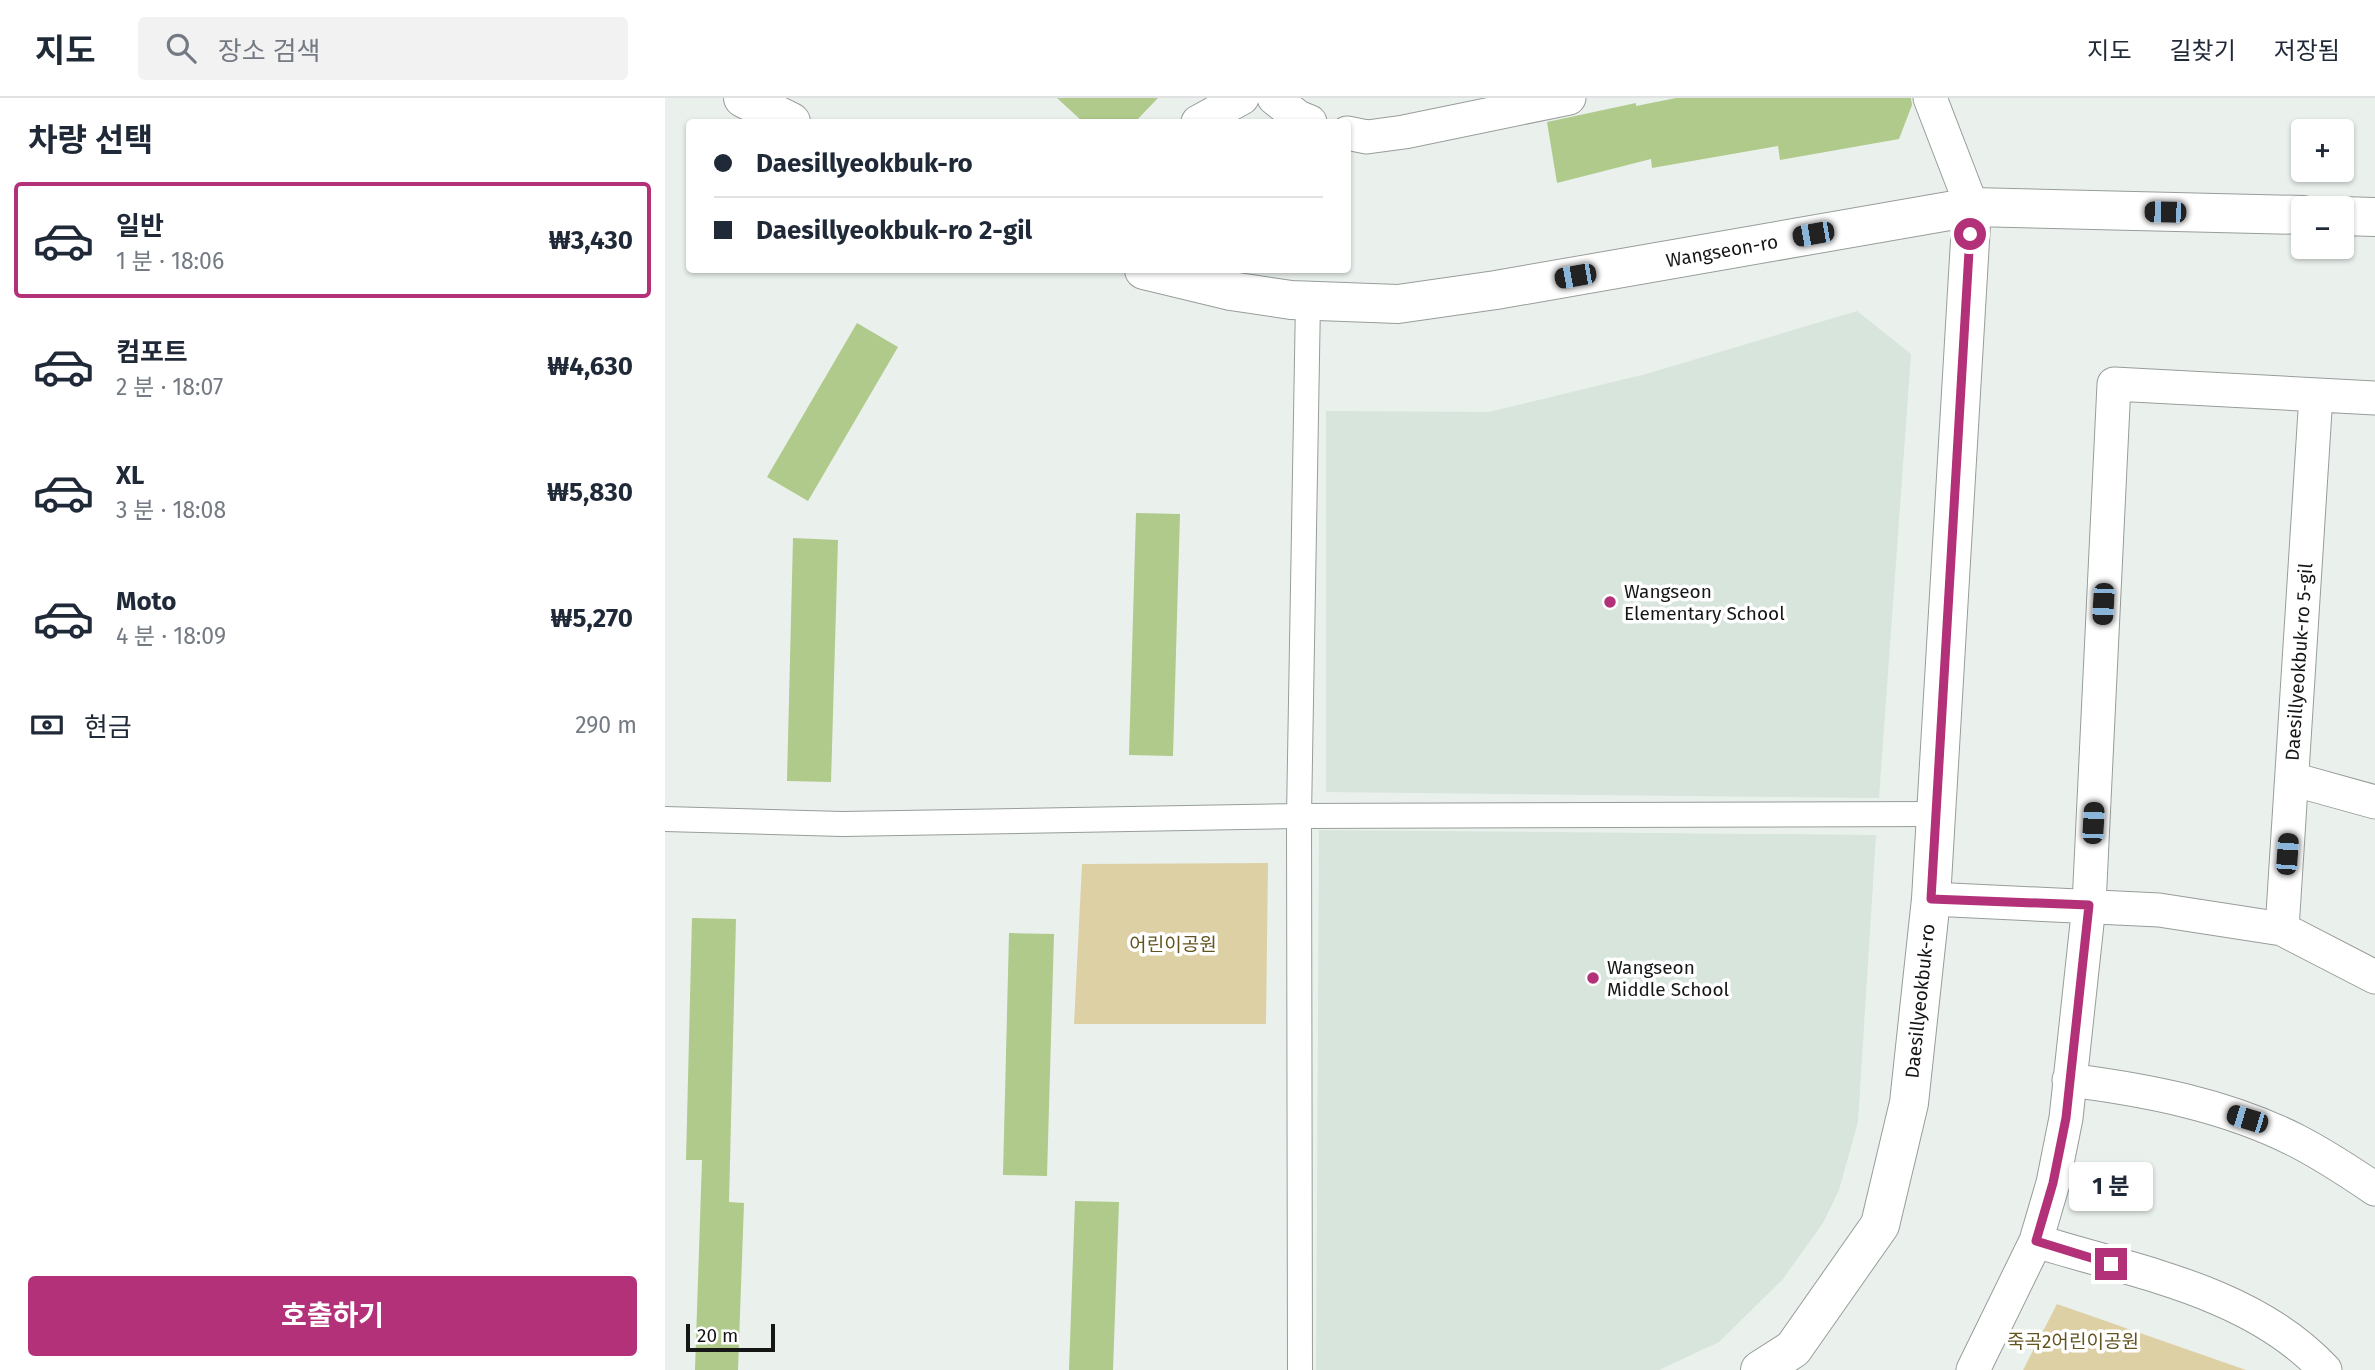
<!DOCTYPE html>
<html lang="ko">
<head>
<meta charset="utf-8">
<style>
  body { margin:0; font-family:"Fira Sans","Noto Sans KR",sans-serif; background:#f2f2f3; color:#1f2937; height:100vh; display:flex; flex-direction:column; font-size:26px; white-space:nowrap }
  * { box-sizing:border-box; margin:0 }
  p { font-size:23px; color:#747a83 }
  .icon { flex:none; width:38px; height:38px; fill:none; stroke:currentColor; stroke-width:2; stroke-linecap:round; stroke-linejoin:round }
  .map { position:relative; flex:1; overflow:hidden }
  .drawer { display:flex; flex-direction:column; background:#fff; width:665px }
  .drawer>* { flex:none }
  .top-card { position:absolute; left:21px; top:21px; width:665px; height:154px; border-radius:7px; box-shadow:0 2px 5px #0004; display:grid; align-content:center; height:154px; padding:0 28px; background:#fff }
  .tools { position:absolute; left:1626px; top:21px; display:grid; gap:14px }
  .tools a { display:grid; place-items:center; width:63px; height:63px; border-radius:7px; background:#fff; box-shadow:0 2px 5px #0004; font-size:35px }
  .scale { position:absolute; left:21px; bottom:18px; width:89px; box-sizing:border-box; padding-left:7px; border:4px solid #151716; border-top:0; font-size:19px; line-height:24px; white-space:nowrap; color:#151716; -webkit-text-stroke:5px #fff; paint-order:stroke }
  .end { position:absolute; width:32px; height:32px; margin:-16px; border:9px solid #b33179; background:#fff; box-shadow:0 0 0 4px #fff }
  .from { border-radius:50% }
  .bubble { position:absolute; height:49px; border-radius:7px; background:#fff; box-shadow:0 2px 5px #0004; font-size:23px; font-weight:700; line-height:49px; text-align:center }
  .car { position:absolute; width:21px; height:42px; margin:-21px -10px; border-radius:9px; box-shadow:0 0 5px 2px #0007; background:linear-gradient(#222 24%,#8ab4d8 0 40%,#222 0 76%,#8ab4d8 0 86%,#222 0) }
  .top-card b { display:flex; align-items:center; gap:24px; height:66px; font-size:26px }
  .top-card b+b { border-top:2px solid #e0e1e3 }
  .top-card i { width:18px; height:18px; background:#1f2937 }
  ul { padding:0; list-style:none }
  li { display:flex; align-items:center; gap:21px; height:116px; margin:0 14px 10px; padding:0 14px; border:4px solid transparent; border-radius:7px }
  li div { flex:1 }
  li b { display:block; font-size:26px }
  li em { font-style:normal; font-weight:700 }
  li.current { border-color:#b33179 }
  li>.icon { width:63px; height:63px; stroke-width:1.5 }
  h2 { padding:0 28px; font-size:32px; line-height:84px }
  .pay { display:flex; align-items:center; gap:18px; height:77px; padding:0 28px; font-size:26px }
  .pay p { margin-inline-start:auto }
  .cta { display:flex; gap:14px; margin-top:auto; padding:14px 28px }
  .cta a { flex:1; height:80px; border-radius:7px; background:#b33179; color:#fff; font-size:28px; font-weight:700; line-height:80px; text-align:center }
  header { display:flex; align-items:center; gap:42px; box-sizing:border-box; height:98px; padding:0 35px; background:#fff; border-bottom:2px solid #e0e1e3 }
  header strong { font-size:33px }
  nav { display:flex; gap:38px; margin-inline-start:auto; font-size:24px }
  .search { width:490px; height:63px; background:#f2f2f3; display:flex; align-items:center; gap:18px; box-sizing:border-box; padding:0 24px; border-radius:7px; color:#747a83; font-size:26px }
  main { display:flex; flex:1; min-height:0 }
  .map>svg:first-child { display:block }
</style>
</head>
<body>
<header>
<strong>지도</strong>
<div class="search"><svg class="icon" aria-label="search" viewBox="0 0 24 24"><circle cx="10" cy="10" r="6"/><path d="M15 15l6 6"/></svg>장소 검색</div>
<nav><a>지도</a><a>길찾기</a><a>저장됨</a></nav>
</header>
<main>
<section class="drawer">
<h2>차량 선택</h2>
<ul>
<li class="current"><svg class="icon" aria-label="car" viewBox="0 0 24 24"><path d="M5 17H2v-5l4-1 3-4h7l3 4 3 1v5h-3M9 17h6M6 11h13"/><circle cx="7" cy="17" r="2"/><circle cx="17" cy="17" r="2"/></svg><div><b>일반</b><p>1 분 · 18:06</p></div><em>₩3,430</em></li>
<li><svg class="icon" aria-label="car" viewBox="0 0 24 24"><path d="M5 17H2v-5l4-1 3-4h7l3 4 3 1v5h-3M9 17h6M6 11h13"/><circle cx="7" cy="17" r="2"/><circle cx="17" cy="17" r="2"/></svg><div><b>컴포트</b><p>2 분 · 18:07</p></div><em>₩4,630</em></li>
<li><svg class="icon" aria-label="car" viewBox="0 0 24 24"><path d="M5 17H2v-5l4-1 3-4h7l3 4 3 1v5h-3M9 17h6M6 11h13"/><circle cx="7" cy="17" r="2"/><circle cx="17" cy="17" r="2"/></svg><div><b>XL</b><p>3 분 · 18:08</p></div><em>₩5,830</em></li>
<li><svg class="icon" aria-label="car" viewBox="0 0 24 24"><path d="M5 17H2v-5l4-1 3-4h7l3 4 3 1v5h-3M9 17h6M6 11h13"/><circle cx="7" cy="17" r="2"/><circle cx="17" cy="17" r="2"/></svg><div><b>Moto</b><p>4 분 · 18:09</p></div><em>₩5,270</em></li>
</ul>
<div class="pay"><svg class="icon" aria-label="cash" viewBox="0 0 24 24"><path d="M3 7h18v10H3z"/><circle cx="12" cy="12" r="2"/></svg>현금<p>290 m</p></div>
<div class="cta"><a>호출하기</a></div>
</section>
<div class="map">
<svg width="1710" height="1272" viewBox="0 0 1710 1272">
  <rect width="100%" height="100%" fill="#eaf1ed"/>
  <path fill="#d7e5dd" d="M1192,213L1246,256L1214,700L661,694V313L824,314L981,276Z
    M654,732L1211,737L1193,1024L1174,1092L1158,1125L1118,1181L1054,1244L994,1272H651Z"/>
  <path fill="#ddd0a4" d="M603,765L601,926H409L417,766Z
    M1392,1206L1581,1272H1358Z"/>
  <path fill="#afca8a" d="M392,0H493L470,24H418Z
    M1011,0H1246L1247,7L1234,41L1115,62L1113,48L987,70L986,61L892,85L882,24L971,5V8Z
    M192,225L233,249L143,403L102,379Z
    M471,415L515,416L508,658L464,657Z
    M128,440L173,442L166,684L122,683Z
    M27,820L71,821L64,1104L79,1105L73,1272H30L37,1062H21Z
    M344,835L389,836L382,1078L338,1077Z
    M410,1103L454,1104L448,1272H404Z"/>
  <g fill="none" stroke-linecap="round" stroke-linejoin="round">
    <g stroke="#979d99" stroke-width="26">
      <path id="pedestrian" d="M0,721L177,726L634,718L1270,716
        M635,1272L634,718L643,203"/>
    </g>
    <g stroke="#979d99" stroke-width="35">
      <path id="minor" d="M609,0L633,19L645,24
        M1265,0L1307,109
        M533,24L577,0
        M682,35L702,39L739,34L904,0
        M1627,681L1710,704
        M1266,801L1494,812L1617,831L1710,879
        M1617,831L1651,297
        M1404,982C1482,992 1561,1007 1632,1043C1659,1057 1685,1074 1710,1091
        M1371,1143C1470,1174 1587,1193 1660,1272
        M1308,1272L1371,1143L1388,1085L1401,1020L1424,807L1449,286L1710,300"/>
    </g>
    <g stroke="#979d99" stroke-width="40">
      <path id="tertiary" d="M1095,1272L1128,1251L1215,1127L1244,1005L1266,801L1307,109"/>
    </g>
    <g stroke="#979d99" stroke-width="40">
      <path id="secondary" d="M78,0L126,24
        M1676,118L1710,119
        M479,172L566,193L626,202L733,206L831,192L1307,109L1638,117"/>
    </g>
    <use href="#pedestrian" stroke="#fff" stroke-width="24"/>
    <use href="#minor" stroke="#fff" stroke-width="33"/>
    <use href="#tertiary" stroke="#fff" stroke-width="38"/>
    <use href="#secondary" stroke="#fff" stroke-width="38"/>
  </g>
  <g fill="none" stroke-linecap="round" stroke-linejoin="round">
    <path stroke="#b33179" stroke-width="9" d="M1305,136L1266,801L1424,807L1401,1020L1388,1085L1371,1143L1446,1166"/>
  </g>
  <g fill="#b33179" stroke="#fff" stroke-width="2.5">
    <circle cx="945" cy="504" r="7"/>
    <circle cx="928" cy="880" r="7"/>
  </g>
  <g text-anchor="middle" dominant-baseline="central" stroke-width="7" stroke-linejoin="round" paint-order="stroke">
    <g font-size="19" fill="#151716" stroke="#fff">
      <text transform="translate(1057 153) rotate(-10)">Wangseon-ro</text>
      <text transform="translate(1634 564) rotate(-86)">Daesillyeokbuk-ro 5-gil</text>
      <text transform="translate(1255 903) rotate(-84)">Daesillyeokbuk-ro</text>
    </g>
    <g font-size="19" fill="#151716" stroke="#fff" text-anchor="start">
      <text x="959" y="493">Wangseon<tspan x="959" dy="22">Elementary School</tspan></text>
      <text x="942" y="869">Wangseon<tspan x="942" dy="22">Middle School</tspan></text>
    </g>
    <g font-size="19" fill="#63541f" stroke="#fff">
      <text x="508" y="846">어린이공원</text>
      <text x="1408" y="1243">죽곡2어린이공원</text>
    </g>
  </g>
</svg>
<div class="tools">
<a>+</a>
<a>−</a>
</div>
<div class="scale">20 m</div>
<i class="end from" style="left:1305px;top:136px"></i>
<i class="end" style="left:1446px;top:1166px"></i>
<div class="bubble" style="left:1404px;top:1064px;width:84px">1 분</div>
<i class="car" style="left:1500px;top:114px;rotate:271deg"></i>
<i class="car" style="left:1148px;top:136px;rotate:260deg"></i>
<i class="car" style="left:910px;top:178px;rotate:260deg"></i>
<i class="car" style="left:1438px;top:506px;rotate:183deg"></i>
<i class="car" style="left:1428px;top:725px;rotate:3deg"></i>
<i class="car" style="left:1622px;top:756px;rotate:4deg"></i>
<i class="car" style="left:1582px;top:1021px;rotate:287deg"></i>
<div class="top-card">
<b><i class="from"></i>Daesillyeokbuk-ro</b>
<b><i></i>Daesillyeokbuk-ro 2-gil</b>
</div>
</div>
</main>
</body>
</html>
